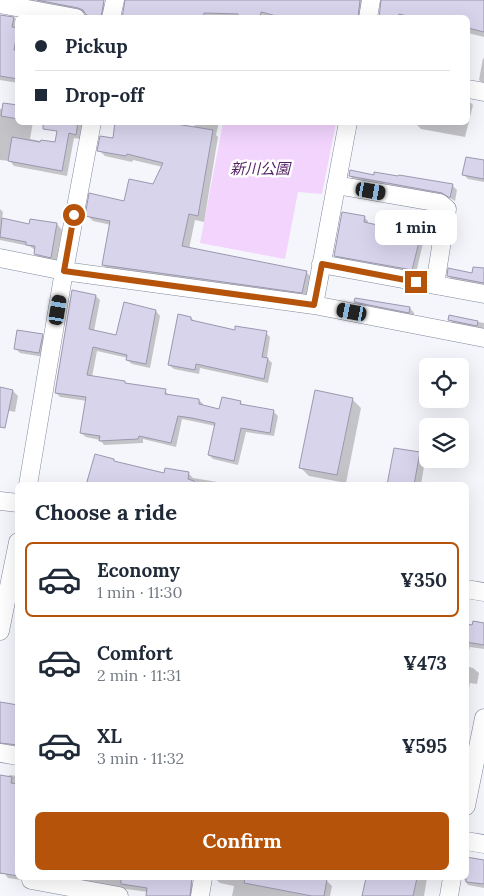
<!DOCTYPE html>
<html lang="en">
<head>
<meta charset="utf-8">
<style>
  body { margin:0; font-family:Lora,"Noto Sans JP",serif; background:#f2f2f3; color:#1f2937; height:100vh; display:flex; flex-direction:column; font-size:19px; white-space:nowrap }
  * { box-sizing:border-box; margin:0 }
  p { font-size:16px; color:#747a83 }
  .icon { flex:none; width:28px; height:28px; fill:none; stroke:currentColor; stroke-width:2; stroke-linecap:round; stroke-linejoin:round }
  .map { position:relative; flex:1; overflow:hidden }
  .drawer { position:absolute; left:15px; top:482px; width:454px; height:398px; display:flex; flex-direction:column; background:#fff; border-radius:8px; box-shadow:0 5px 20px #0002 }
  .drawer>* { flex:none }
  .banner { position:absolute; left:15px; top:15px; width:455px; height:110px; border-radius:8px; box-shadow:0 5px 20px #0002; display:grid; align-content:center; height:110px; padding:0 20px; background:#fff }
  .buttons { position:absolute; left:419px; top:358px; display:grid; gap:10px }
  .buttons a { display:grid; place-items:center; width:50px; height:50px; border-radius:8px; background:#fff; box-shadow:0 5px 20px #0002; font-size:25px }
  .end { position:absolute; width:22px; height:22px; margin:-11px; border:6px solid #b45309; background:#fff; box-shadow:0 0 0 2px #fff }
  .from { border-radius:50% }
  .bubble { position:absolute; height:35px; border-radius:8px; background:#fff; box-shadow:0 5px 20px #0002; font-size:16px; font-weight:700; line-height:35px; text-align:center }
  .car { position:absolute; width:15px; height:30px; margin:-15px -8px; border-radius:6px; box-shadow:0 0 4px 1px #0007; background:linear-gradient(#222 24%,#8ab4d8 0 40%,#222 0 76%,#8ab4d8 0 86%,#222 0) }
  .banner b { display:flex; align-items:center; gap:18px; height:48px; font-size:19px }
  .banner b+b { border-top:1px solid #e0e1e3 }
  .banner i { width:12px; height:12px; background:#1f2937 }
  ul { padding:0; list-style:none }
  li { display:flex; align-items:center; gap:15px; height:75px; margin:0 10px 8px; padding:0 10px; border:2px solid transparent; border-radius:8px }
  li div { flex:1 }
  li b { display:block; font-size:19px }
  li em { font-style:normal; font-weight:700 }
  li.selected { border-color:#b45309 }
  li>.icon { width:45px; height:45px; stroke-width:1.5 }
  h2 { padding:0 20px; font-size:22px; line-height:60px }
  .action { display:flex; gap:10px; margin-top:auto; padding:10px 20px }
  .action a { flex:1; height:58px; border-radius:8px; background:#b45309; color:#fff; font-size:20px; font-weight:700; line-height:58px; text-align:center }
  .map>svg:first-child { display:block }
</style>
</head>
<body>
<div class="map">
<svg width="484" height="896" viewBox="0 0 484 896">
  <rect width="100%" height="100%" fill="#f5f6fb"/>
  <path fill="#f2d4fd" d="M223,123H336L322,194L298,192L285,259L200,243Z"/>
  <path fill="#0003" d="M20,0H87L103,3L107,8L106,18H87V13Z
    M126,0H362L367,6L366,18H123Z
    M382,0H484V37L468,33V18H380Z
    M0,16L18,19V83L0,80Z
    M483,58L484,59V84L479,80Z
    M468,100L473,105L465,137L421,129L417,125L418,122H468Z
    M18,107V122H33L30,139L56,144L59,122H80L83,125L81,139L74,138L67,176L14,166L10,161L0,160V109Z
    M195,122H219L216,135L218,137L204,222L195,220L189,249L306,272L312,278L308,298L109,271L103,265L111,225L93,221L87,215L125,202L154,185L163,167L133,160L132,162L105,156L99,150L114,139L194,129Z
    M484,161V182L468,179L464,175Z
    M350,176L375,177L452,185L457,190L455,201L447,196L354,180Z
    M0,209L3,212L2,219L30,225L57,224L62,230L56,262L40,259L35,254V250L29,246L0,240Z
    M364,217L368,221V224L401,232L421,231L425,235L416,273L339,259L335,255Z
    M484,269V286L453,280L448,276L473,274Z
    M96,296L100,300L94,331L117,336L125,303L156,311L160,316L150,368L132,364L127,360L128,358L97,351L92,377L124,382L128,385L165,391L170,396L199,400L203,404V406L220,410L240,402L244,406L273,411L278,416L274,436L246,432L238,465L213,459L209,455L215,426L197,422L182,419L176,447L143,439V443L104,445L100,440L86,437L81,433L87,401L60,397L56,393Z
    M355,302L410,308L414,313V316L360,306Z
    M450,317L484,323V330L454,324L450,320Z
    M191,318L196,323L236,331L266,333L270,337L267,358L272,363L268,383L200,368L199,374L174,369L169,365Z
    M42,336L46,340L44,357L20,353L16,349Z
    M0,388L13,391L18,396L15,412L0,409Z
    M352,399L361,408L346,483L309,476L300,467Z
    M419,453L425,460L421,485H388Z
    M114,460L116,462L165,475L188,473L193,478L236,485H88Z
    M484,624V649L470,647L466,660V625L473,627Z
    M466,666L473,668L479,673L477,684L470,683L466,702Z
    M0,703L18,709V749L0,747Z
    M9,775L18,776V878H31L27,881L8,878L5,874H0V776L9,778Z
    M484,862V888L468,885L463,878H466Z
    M74,878H163L191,883L196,889L195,896H147L148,892L83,883Z
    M214,878H311L326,880L332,886L330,896H232L234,886L220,883Z
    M367,878H427L424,896H364Z"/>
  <path fill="#d8d4ec" stroke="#9b98af" d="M37,0H104L101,18L86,15L83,10L78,8Z
    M125,0H360L358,18H284L261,12L260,18H238V14L204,13L203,18H122Z
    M381,0H484V32L468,28V18H415L399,14L398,18H379Z
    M0,15L14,17L12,27L18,28L14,50L18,51V79L0,76Z
    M3,103L18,105V119L1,116Z
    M43,122H78L76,135L69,133L62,171L8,161L12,137L40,142L41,140L55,142L57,131L43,129Z
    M115,122H164L213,130L198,216L189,214L182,246L307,271L302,293L102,265L110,221L85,216L89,193L124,201L129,179L153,184L163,163L127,154L126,156L97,151L100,136L113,138Z
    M466,157L484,160V179L462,175Z
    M350,170L374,175V172L398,176L399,175L453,184L450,198L442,193L349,176Z
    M342,212L365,216L364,222L400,230L402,225L422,230L412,270L334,256Z
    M2,218L29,224L30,219L57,223L51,258L34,254L35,246L26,245V242L0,237Z
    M473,267L484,268V283L447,276L448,268L472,273Z
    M72,290L96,295L89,329L116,335L124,302L156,310L146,364L126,360L127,355L93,347L87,375L125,381V383L166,389L165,394L199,399V404L219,409L222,397L241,401L240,404L274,410L270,433L241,428L234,461L208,455L215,423L192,418L178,416L171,443L139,436L138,439L99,441L100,436L80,433L86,397L55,393Z
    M355,298L410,307L409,313L354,302Z
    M178,314L191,317V320L235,330V326L267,331L262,357L268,358L264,379L196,364L195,370L168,365Z
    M449,315L478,321L477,326L448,320Z
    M17,330L43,334L39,353L14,349Z
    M0,387L13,390L5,428L0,427Z
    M315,390L353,398L337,475L299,468Z
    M394,448L420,452L414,485H387Z
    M95,454L114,459V461L164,473L165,468L189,472L188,479L194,481V485H86Z
    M473,621L484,623V645L466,642V624L472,625Z
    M0,702L18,705V745L0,743Z
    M0,775L12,777L11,783L18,784V876L0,873Z
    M466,857L484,860V884L466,882Z
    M121,878H192L190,896H146L147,888L121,884Z
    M245,878H318L327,879L324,896H312L244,883Z
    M366,878H417L413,896H362Z"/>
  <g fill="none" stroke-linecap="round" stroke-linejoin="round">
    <g stroke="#80889d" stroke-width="19">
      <path id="street" d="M0,4L76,18
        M111,18L115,0
        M368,18L371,0
        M468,89L484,92
        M336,185L440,203L447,209L435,285
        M0,258L64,271L314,305L484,338
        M321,264L484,294
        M314,305L348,122
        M28,485L64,271L92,122
        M0,501L18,503
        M466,589L484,592
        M0,631L18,542
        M0,753L18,756
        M466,806L484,718
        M466,841L484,844
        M31,880L119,896
        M200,896L203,878
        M449,896L452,878"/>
    </g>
    <use href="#street" stroke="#fff" stroke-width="18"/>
  </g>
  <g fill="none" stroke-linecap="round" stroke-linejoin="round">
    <path stroke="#b45309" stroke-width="6" d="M74,215L64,271L314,305L322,264L416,282"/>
  </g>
  <g text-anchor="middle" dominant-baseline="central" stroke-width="5" stroke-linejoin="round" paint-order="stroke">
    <g font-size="15" font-style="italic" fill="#511e62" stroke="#fff">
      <text x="260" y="168">新川公園</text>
    </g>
  </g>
</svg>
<div class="buttons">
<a><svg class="icon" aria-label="locate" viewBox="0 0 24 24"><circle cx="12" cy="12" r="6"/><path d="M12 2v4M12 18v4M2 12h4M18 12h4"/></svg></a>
<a><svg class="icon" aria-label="layers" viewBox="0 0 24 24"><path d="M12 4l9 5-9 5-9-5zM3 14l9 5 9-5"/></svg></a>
</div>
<i class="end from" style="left:74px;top:215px"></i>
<i class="end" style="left:416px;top:282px"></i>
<div class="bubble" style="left:375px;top:210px;width:82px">1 min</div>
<i class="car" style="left:371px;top:191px;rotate:100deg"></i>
<i class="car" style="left:58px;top:310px;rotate:9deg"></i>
<i class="car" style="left:352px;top:312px;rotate:281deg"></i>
<div class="banner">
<b><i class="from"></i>Pickup</b>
<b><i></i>Drop-off</b>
</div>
<section class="drawer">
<h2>Choose a ride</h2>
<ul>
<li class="selected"><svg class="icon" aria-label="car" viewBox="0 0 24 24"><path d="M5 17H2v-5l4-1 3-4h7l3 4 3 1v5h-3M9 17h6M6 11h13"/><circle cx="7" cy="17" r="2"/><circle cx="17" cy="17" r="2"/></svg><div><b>Economy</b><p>1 min · 11:30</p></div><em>¥350</em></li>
<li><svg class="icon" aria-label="car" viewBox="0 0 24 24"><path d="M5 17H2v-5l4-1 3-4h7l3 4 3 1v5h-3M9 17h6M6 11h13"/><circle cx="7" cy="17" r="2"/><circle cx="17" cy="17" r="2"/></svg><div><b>Comfort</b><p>2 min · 11:31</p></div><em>¥473</em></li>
<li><svg class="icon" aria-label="car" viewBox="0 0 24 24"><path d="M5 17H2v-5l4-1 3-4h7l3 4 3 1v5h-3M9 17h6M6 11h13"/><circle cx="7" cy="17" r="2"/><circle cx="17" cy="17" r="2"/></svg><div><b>XL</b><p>3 min · 11:32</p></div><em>¥595</em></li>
</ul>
<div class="action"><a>Confirm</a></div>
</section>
</div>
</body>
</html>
